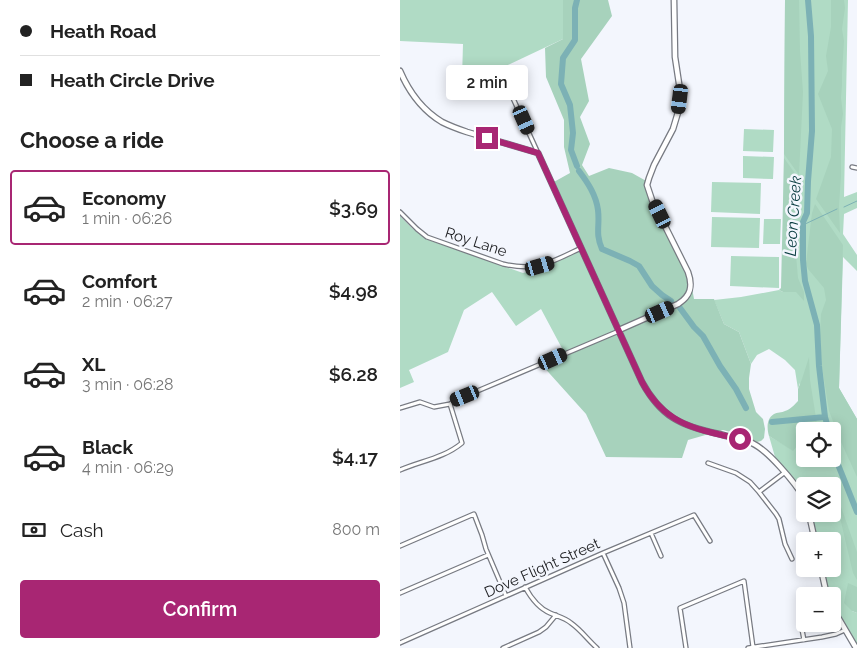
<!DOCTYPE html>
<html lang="en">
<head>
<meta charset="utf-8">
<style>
  body { margin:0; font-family:Raleway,sans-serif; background:#f2f2f2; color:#222; height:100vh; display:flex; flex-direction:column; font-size:19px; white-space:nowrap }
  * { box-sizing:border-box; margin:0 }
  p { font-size:16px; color:#767676 }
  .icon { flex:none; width:28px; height:28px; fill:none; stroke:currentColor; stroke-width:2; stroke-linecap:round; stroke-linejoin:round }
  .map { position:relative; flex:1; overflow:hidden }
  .side { display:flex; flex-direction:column; background:#fff; width:400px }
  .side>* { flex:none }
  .banner { display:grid; align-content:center; height:110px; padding:0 20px; background:#fff }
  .buttons { position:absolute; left:396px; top:422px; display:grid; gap:10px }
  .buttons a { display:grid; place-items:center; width:45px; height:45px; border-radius:5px; background:#fff; box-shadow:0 2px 12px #0003; font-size:25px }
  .end { position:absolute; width:22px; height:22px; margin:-11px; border:6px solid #a82673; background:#fff; box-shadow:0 0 0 2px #fff }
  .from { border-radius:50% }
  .bubble { position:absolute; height:35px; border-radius:5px; background:#fff; box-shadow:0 2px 12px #0003; font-size:16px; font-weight:600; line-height:35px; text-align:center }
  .car { position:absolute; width:15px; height:30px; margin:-15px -8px; border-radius:6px; box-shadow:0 0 4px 1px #0007; background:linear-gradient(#222 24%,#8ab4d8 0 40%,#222 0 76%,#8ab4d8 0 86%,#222 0) }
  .banner b { display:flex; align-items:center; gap:18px; height:48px; font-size:19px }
  .banner b+b { border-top:1px solid #e0e0e0 }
  .banner i { width:12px; height:12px; background:#222 }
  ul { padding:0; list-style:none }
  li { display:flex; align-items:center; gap:15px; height:75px; margin:0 10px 8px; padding:0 10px; border:2px solid transparent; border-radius:5px }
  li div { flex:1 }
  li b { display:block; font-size:19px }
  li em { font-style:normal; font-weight:600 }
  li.on { border-color:#a82673 }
  li>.icon { width:45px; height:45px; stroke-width:1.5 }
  h2 { padding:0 20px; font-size:22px; line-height:60px }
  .pay { display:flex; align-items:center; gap:12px; height:55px; padding:0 20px; font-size:19px }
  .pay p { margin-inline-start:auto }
  .action { display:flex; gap:10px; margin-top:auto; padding:10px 20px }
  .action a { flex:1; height:58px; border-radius:5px; background:#a82673; color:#fff; font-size:20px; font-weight:600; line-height:58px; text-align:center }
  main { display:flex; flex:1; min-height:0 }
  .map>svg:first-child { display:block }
</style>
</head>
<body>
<main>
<section class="side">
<div class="banner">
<b><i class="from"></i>Heath Road</b>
<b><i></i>Heath Circle Drive</b>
</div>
<h2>Choose a ride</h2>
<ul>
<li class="on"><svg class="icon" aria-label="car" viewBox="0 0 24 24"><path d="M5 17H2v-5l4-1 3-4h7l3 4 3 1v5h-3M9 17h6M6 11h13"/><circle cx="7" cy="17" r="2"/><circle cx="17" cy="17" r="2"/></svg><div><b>Economy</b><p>1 min · 06:26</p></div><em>$3.69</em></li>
<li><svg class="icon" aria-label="car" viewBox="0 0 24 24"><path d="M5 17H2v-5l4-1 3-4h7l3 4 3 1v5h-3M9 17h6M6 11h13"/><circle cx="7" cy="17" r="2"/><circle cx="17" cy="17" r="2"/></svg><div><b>Comfort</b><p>2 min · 06:27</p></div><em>$4.98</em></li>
<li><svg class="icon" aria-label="car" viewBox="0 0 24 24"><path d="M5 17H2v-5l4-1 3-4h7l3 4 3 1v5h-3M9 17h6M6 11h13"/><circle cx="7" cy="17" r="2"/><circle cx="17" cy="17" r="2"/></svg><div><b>XL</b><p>3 min · 06:28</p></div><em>$6.28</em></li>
<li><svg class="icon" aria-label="car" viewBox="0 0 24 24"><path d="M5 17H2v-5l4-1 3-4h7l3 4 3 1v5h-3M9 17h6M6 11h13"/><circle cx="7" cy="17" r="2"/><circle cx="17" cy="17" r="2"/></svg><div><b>Black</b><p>4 min · 06:29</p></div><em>$4.17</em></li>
</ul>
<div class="pay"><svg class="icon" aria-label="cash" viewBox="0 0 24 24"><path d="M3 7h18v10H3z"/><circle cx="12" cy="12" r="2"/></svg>Cash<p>800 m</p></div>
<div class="action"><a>Confirm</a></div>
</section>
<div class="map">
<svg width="457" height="648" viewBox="0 0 457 648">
  <rect width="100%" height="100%" fill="#f3f6fd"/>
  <path fill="#b0dbc5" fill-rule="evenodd" d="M0,0H163V39L72,82L62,78L63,44L0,41Z
    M385,0H448L444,197L457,192V208L444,214L443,234L457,255V271L443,257L439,388L457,419V605L452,611L457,613V646L433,601L432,596H430L423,569H432V541H417L411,514H432V486H405V496L375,457L369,436L393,450L387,427L403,396L400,383L398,389L395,370L385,360L369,349L357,355L351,364L339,332L324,324L314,300L341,297L379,290L383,292ZM405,431H432V459H405Z
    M344,129L374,130L373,152L343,151Z
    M343,156L374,157L373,179L343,178Z
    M312,182L361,183L360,214L311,212Z
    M0,216L13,229L26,239L123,273L140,268L181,248L219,330L165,354L141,309L116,326L92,292L64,310L48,352L9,370L14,382L0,388Z
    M312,217L360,218L359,248L311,247Z
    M364,219H381L380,244H363Z
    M331,256L379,257V288L330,286Z"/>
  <path fill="#a7d2bc" d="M163,0H208L212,16L181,59L189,101L180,117L190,144L182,165L189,176L209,168L232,173L248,182L247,185L290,277L294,299H314L324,324L339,332L351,364L349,378V389L356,412L363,419L365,429L364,438L361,441L357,442L334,433L323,430L288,440L282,458L206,457L186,414L141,364L219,330L152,183L170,173L164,147V120L146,77L145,48L163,39Z
    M385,0H399L400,51L403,92L399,175L384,154Z
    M431,0H444L445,8L442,29L444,41L442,73V85L441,98L443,114L441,127V176L439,206L440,233L416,199L431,157L432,129L418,94L428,71L426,56L431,27Z
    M384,158L399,179L395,243L398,278L404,292V301L396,292H383L379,290L381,288Z
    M415,204L443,245L439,388L457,419V477L441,442L429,411L422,367L420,336L421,314L426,300L424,288L408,269L406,263L412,213Z
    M409,357L410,380L417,424L395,427L397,446L393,451L369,436C367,429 366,419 374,414C377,412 382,413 385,411C391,409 394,405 398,401V389L402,379Z
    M435,490L457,552V580L453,573L441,522Z
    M448,583L457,587V613L452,611L444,603Z"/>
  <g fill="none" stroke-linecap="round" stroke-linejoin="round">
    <path stroke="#7cb1b5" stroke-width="1" d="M444,207L457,201
      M403,225L437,209"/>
    <path stroke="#7cb1b5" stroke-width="6" d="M408,0L411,36L412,131L408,181L407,213L403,222V260L405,281L417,325L419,366L425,417L429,431
      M177,166L171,150L173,133L170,105L161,84L163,58L175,40V8L177,0
      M179,171C188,183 196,195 198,210C200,226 195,233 202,249L230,261L239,266L252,286L262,295L271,301
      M280,308L294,327L303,336L320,366L336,389L346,408
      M372,422L425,417
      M432,445L437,462L457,512"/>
    <g stroke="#777a82" stroke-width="5.5">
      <path id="street" d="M101,72L138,153
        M452,167L457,168
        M0,212L17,229L27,237L103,264C137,272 152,262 181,248
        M0,408L20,402L34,407L50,404L56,400L219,331
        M308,463L336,473L350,482L359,492L376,514L379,519L385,544L392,559
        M0,470C21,461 44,458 62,443L50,404
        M359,492L384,473
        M251,533L261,556
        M0,546L74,514L82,535L86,549L106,596
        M203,553L219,588L224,603L230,648
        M125,587C131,598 138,608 150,613C157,616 165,618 171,623C181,630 188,640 197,648
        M0,593L88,555
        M399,614L404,640
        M0,643L203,553L294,515L310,541
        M103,648L139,632L146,627L156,615
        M286,648L280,608L344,581L353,647
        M348,648L422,637L436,634L445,630"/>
    </g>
    <g stroke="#777a82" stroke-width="7">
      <path id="secondary" d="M0,71C9,92 22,110 42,122C50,126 58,129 67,132C91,139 114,146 138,153L242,382C261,417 281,426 319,434C330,437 342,439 352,443C369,451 395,483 405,499
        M219,330L278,304C291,296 293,286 288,272L252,200L247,185L249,178L254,165L273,129L279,109L280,90L275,57L274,0
        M409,514L415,541
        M421,569L427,596
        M432,607L456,648"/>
    </g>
    <use href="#street" stroke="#fff" stroke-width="3"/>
    <use href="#secondary" stroke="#fff" stroke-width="4.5"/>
  </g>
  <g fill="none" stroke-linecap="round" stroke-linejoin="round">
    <path stroke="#a82673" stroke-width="6" d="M87,138L138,153L242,382C265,425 295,429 340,439"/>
  </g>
  <g text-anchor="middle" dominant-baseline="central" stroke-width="5" stroke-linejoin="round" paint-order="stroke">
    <g font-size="15" fill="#1c1d20" stroke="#f3f6fd">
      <text transform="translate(76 242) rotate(18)">Roy Lane</text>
      <text transform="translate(142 568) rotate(-24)">Dove Flight Street</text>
    </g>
    <g font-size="16" font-style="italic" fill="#073b3f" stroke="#f3f6fd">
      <text transform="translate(393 216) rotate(-86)">Leon Creek</text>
    </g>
  </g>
</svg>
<div class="buttons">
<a><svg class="icon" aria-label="locate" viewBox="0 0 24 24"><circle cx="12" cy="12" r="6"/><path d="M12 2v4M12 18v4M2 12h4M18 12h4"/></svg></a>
<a><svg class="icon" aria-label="layers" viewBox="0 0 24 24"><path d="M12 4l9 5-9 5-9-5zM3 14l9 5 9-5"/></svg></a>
<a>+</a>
<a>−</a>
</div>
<i class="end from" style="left:340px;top:439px"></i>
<i class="end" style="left:87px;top:138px"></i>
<div class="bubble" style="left:46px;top:65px;width:82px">2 min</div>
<i class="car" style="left:280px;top:99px;rotate:187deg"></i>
<i class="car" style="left:124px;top:120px;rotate:156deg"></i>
<i class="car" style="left:260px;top:214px;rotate:334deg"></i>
<i class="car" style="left:140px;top:266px;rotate:74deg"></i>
<i class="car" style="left:260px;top:312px;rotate:66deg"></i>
<i class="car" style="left:153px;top:359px;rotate:66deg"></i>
<i class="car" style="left:65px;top:396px;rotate:248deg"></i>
</div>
</main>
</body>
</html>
